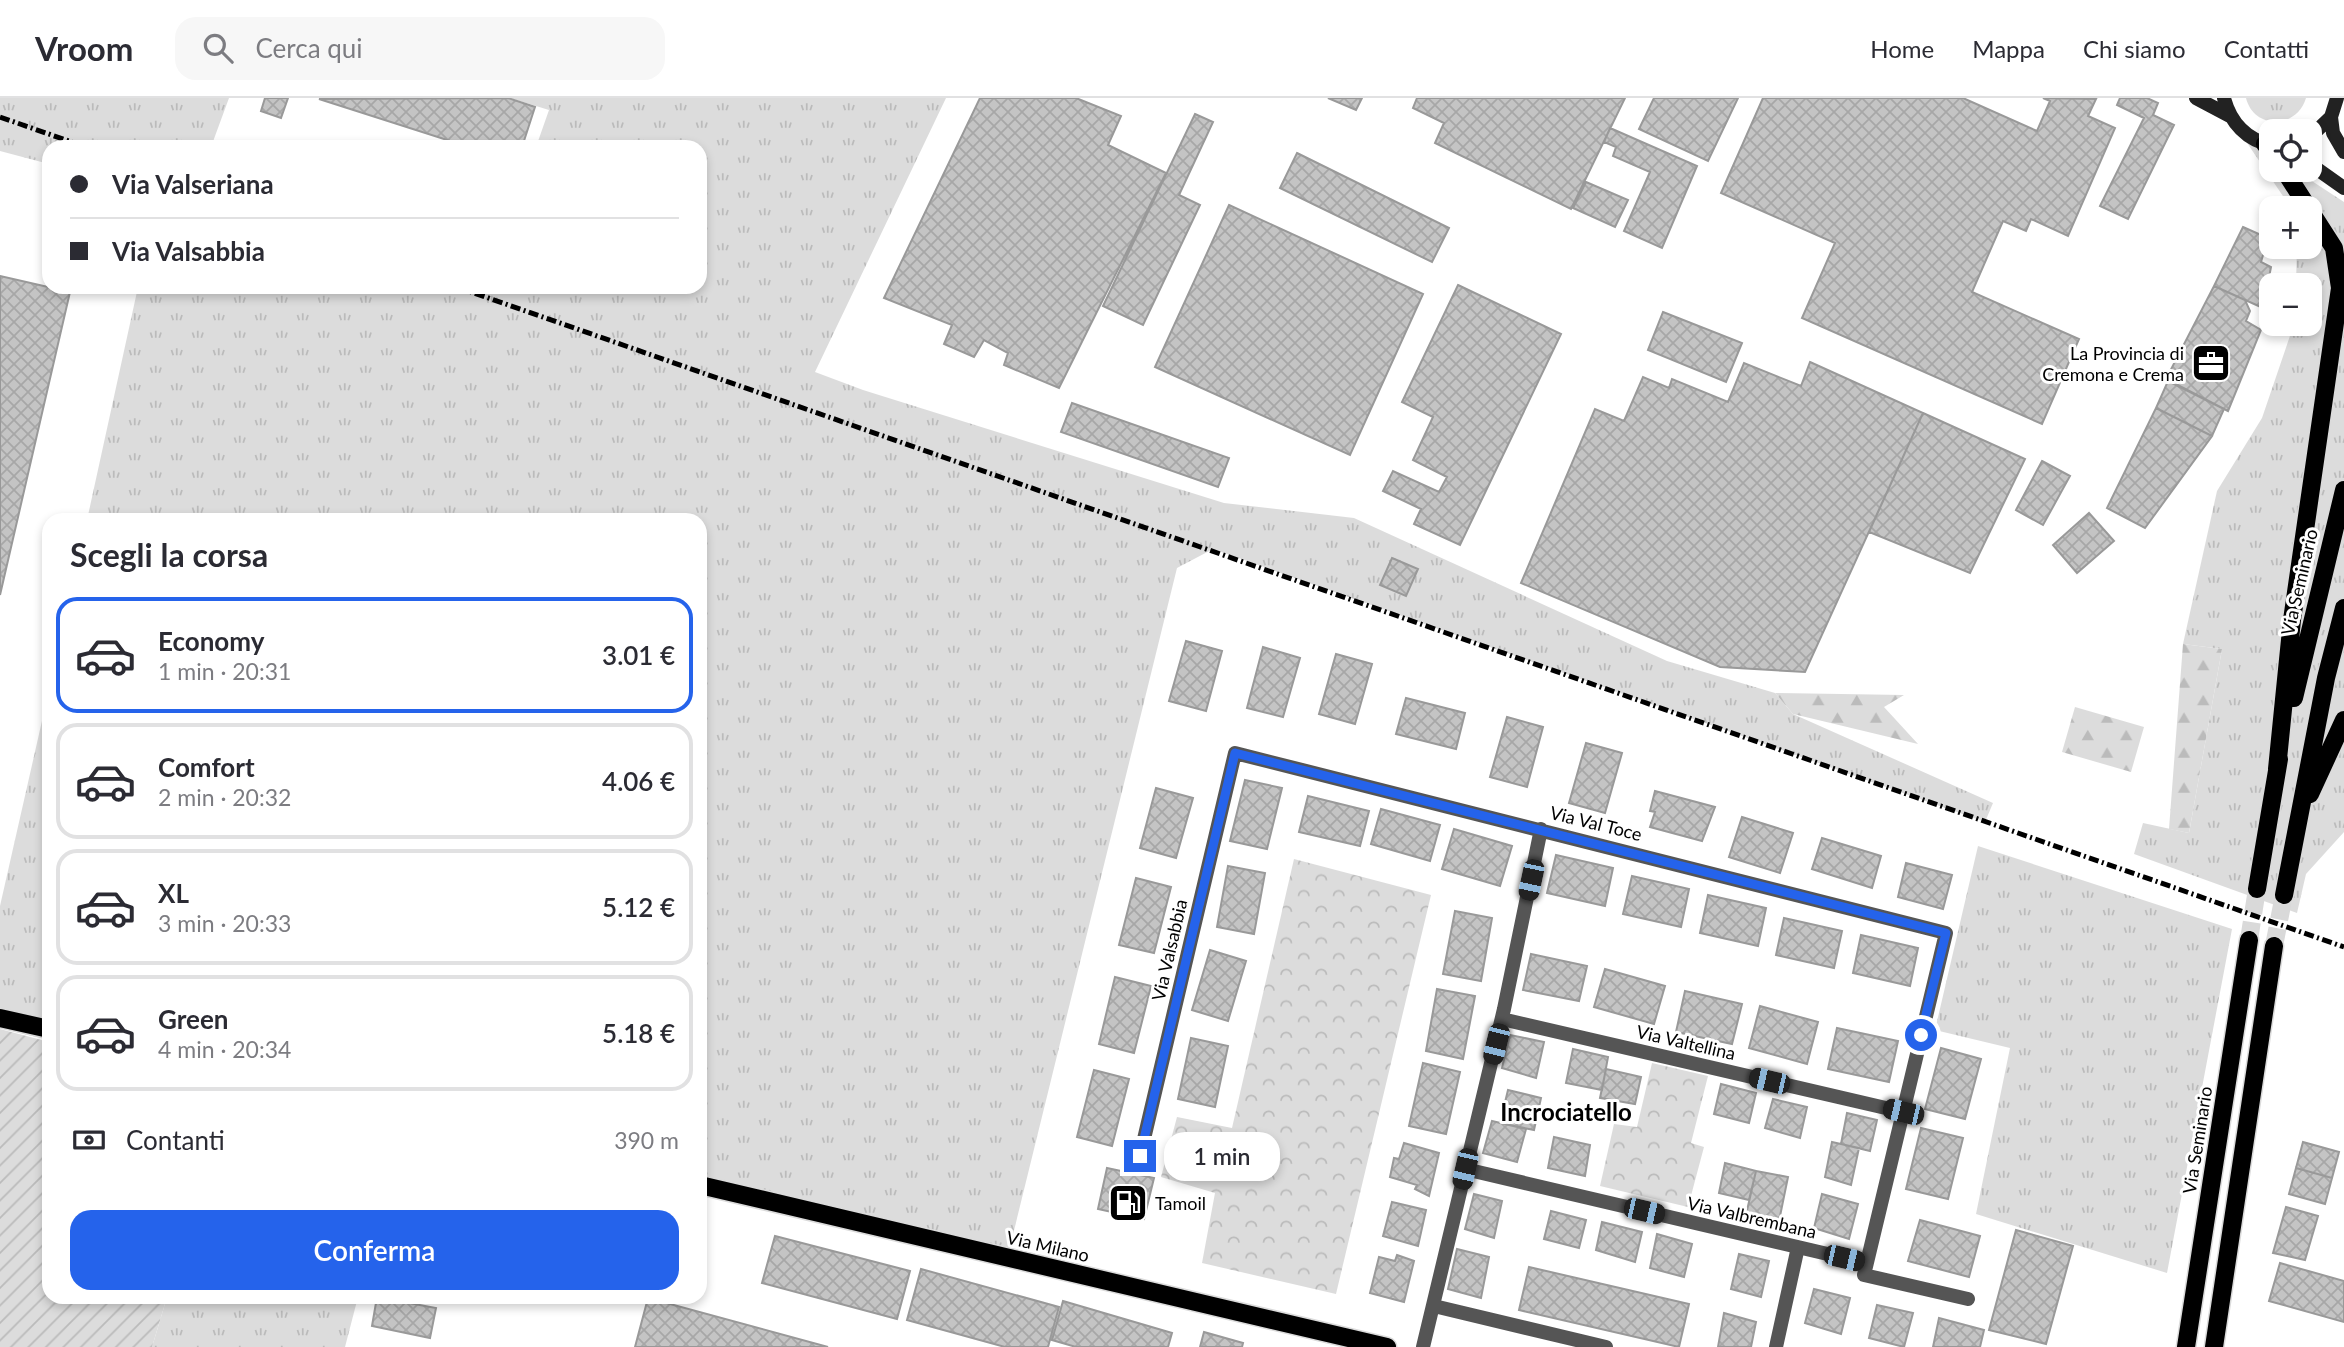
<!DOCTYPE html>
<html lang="it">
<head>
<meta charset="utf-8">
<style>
  body { margin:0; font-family:Lato,sans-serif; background:#f7f7f7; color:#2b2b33; height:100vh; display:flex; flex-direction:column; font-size:26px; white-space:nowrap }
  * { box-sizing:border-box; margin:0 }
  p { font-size:23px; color:#7c7c81 }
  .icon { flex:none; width:38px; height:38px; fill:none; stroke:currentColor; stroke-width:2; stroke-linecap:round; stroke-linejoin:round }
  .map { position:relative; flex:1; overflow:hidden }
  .details { position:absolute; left:42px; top:415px; width:665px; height:791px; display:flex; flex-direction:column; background:#fff; border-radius:21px; box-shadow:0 4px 10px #0003 }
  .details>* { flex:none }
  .banner { position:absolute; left:42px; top:42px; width:665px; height:154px; border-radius:21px; box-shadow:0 4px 10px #0003; display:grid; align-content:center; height:154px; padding:0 28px; background:#fff }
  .buttons { position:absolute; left:2259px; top:21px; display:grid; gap:14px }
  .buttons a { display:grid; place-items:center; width:63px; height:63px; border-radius:14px; background:#fff; box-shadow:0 4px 10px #0003; font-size:35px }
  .end { position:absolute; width:32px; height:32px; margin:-16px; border:9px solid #2563eb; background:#fff; box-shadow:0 0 0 4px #fff }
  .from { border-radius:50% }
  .bubble { position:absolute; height:49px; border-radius:21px; background:#fff; box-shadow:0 4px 10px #0003; font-size:23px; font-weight:600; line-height:49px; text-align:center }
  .car { position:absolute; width:21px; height:42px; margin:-21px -10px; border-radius:9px; box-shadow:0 0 5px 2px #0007; background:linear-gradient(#222 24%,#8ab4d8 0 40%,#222 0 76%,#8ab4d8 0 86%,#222 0) }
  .banner b { display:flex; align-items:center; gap:24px; height:66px; font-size:26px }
  .banner b+b { border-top:2px solid #e1e1e2 }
  .banner i { width:18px; height:18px; background:#2b2b33 }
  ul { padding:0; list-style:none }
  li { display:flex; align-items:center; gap:21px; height:116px; margin:0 14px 10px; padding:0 14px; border:4px solid #e1e1e2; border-radius:21px }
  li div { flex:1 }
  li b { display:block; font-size:26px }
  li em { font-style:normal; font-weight:600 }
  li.active { border-color:#2563eb }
  li>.icon { width:63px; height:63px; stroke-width:1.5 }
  h2 { padding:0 28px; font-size:32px; line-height:84px }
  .pay { display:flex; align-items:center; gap:18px; height:77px; padding:0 28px; font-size:26px }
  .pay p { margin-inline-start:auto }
  .primary-button { display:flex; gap:14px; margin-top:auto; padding:14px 28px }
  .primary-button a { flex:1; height:80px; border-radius:21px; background:#2563eb; color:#fff; font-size:28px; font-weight:600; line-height:80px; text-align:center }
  header { display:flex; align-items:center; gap:42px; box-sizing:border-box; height:98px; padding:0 35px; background:#fff; border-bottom:2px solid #e1e1e2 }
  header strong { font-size:33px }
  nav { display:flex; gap:38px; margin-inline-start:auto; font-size:24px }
  .search { width:490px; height:63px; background:#f7f7f7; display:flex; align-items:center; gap:18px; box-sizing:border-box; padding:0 24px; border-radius:21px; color:#7c7c81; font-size:26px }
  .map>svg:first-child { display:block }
</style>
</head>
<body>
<header>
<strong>Vroom</strong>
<div class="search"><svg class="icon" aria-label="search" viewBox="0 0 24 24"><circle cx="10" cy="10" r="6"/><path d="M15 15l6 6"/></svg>Cerca qui</div>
<nav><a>Home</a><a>Mappa</a><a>Chi siamo</a><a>Contatti</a></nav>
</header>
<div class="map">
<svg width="2344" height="1249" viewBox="0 0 2344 1249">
  <defs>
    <pattern id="grass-tufts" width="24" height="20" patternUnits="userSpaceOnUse" patternTransform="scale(1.75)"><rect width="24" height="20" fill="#dcdcdc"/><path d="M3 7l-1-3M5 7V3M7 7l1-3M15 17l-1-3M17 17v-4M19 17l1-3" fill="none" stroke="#bbb"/></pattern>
    <pattern id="forest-firs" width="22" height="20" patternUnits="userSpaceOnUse" patternTransform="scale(1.75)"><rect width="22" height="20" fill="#dcdcdc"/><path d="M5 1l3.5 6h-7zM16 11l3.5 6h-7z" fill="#bbb"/></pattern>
    <pattern id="park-crowns" width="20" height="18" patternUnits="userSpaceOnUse" patternTransform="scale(1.75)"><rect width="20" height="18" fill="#dcdcdc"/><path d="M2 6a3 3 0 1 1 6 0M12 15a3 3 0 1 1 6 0" fill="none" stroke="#bbb"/></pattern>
    <pattern id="garden-furrows" width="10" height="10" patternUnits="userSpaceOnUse" patternTransform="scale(1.75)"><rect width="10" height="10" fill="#dcdcdc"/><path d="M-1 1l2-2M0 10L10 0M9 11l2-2" fill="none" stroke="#bbb"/></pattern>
    <pattern id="building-cross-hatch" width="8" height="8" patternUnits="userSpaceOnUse" patternTransform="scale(1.75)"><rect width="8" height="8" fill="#c4c4c4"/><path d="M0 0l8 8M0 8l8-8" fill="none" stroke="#a7a7a7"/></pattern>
  </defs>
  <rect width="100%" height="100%" fill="#fff"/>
  <path fill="url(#grass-tufts)" d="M0,0H229L211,49H49V66L0,53Z
    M510,0H946L815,274L863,292L1224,405L1354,420L1667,563L1775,595L1793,616L1993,705L1985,724L1213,451L1177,470L1006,1165L700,1094V422H87L138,189H700V49H536L549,12Z
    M2246,0H2306C2297,31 2254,32 2246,0Z
    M2241,36L2271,56L2272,72H2295L2344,104V734L2306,776L2297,815L2134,756L2143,725L2189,735L2222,551L2183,546L2217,393L2262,320L2294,226H2310V187H2296L2297,149H2310V110H2291Z
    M49,592V942L0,930V808Z
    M1978,748L2232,831L2167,1175L1976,1116L2010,950L1935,932Z
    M167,1199H358L345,1249H152Z"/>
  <path fill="url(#forest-firs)" d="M2183,546L2222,551L2189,735L2169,731Z
    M1775,595L1904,597L1884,609L1918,646L1793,616Z
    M2075,609L2144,629L2131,674L2062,654Z"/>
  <path fill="url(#park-crowns)" d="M1294,761L1431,797L1336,1196L1202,1165L1215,1095L1161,1079L1177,1019L1232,1030Z
    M1652,965L1708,978L1691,1045L1704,1049L1688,1109L1600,1088L1614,1026L1637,1029Z"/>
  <path fill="url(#garden-furrows)" d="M0,931L49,944V1199H167L152,1249H0Z"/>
  <path fill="url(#building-cross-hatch)" stroke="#999" stroke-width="2" d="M265,0H288L281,20L261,13Z
    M508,0L535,9L522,49H469L319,1Z
    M980,0H1076L1121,18L1108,47L1166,75L1059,290L1004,267L1008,255L984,242L974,259L944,246L952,227L884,200Z
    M1328,0H1362L1356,12Z
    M1417,0H1625L1571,111L1435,45L1444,25L1413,10Z
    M1654,0H1738L1708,63L1639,31Z
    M1763,0H1963L2037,33L2050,3L2043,0L2096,1L2088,18L2115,30L2068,138L2031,121L2026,133L2003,123L1972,194L2079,241L2042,326L1802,220L1835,145L1721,95Z
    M2120,0H2147L2158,5L2153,17L2174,27L2128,121L2100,108L2144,20L2117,7Z
    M1195,16L1213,24L1179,97L1200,107L1143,227L1103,208Z
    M1610,30L1697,68L1662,150L1624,133L1650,74L1613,58L1616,49L1604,44Z
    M1297,55L1449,130L1432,164L1280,90Z
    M1586,84L1628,102L1615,129L1573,110Z
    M1229,107L1423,196L1350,357L1155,269Z
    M2243,129L2268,140L2261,164L2271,169L2263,210L2214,188Z
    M0,178L70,194L0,497Z
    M1458,187L1561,236L1460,447L1414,426L1421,411L1383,393L1393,373L1439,394L1447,379L1413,362L1433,319L1402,304Z
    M2214,188L2245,202L2250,213L2246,223L2261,232L2228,313L2166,281Z
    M1663,214L1742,245L1726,284L1648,252Z
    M1810,264L1923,315L1805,574L1720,569L1521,485L1595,311L1624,323L1643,279L1669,290L1672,281L1728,304L1744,265L1801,288Z
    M2168,283L2224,311L2212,338L2156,310Z
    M1072,305L1229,360L1218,389L1061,334Z
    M2156,310L2212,338L2145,430L2107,410Z
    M1923,315L2025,361L1970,475L1869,434Z
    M2042,363L2070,378L2043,427L2016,412Z
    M2089,415L2114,443L2077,475L2053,447Z
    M1392,460L1418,471L1406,498L1380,487Z
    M1186,543L1222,553L1206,613L1169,603Z
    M1263,549L1300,560L1283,619L1247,610Z
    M1336,556L1372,566L1355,626L1319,616Z
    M1406,600L1465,615L1456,651L1396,636Z
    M1507,619L1543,629L1527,689L1490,679Z
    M1586,645L1622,655L1605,715L1569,705Z
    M1245,682L1282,690L1267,751L1230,743Z
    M1156,690L1193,700L1176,760L1140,750Z
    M1655,693L1715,709L1702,743L1650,729L1655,714L1650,713Z
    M1308,698L1369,713L1360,748L1299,734Z
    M1381,711L1440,727L1430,763L1371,746Z
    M1742,719L1793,735L1780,775L1729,759Z
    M1454,731L1512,748L1500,788L1442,771Z
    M1822,740L1881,758L1872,790L1812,771Z
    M1556,757L1613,770L1605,808L1547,795Z
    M1906,765L1952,777L1943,811L1898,799Z
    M1228,768L1265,775L1254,836L1217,829Z
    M1632,778L1689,791L1681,829L1623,816Z
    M1136,780L1171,789L1154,855L1119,847Z
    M1708,797L1766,810L1758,848L1700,835Z
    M1455,813L1492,820L1481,883L1443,876Z
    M1784,820L1842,833L1834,870L1776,857Z
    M1861,837L1918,850L1910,888L1853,875Z
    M1210,852L1246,863L1228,923L1192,912Z
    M1531,856L1587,868L1579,903L1523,892Z
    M1605,871L1665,888L1654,926L1594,909Z
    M1115,879L1151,888L1134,955L1099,946Z
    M1437,891L1475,898L1463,961L1426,953Z
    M1685,893L1742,906L1732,946L1676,934Z
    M1760,908L1818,924L1807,966L1749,950Z
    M1837,930L1898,943L1889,984L1828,971Z
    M1510,937L1544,944L1536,980L1502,970Z
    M1191,940L1228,948L1215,1009L1178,1001Z
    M1941,950L1981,961L1965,1021L1925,1011Z
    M1573,951L1608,959L1602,992L1566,985Z
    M1423,965L1460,974L1446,1036L1409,1028Z
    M1606,971L1641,979L1635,1006L1600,1000Z
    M1094,972L1129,981L1112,1048L1077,1039Z
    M1721,986L1756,995L1749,1025L1714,1016Z
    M1508,992L1541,1000L1534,1032L1500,1025Z
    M1773,1001L1807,1009L1800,1040L1765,1030Z
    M1847,1015L1877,1022L1870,1053L1841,1046Z
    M1492,1023L1526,1031L1517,1064L1483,1055Z
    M1921,1030L1963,1040L1948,1101L1906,1091Z
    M1554,1039L1590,1047L1585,1078L1548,1070Z
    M1832,1044L1859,1050L1851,1087L1825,1079Z
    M2303,1044L2339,1054L2332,1080L2296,1070Z
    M1404,1045L1439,1055L1429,1098L1415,1091L1417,1087L1390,1079L1394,1060L1399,1061Z
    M1725,1065L1756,1073L1749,1102L1719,1095Z
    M1107,1070L1154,1080L1144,1121L1098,1111Z
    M2296,1070L2332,1080L2325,1106L2289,1096Z
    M1756,1073L1788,1079L1779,1123L1746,1117Z
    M1474,1096L1502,1103L1494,1140L1465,1131Z
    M1822,1096L1858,1106L1849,1141L1814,1130Z
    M1392,1104L1426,1112L1418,1148L1383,1138Z
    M2286,1109L2318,1118L2305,1162L2273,1155Z
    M1551,1113L1586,1122L1579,1150L1544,1141Z
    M1920,1122L1980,1138L1969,1179L1908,1163Z
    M1602,1124L1642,1134L1635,1164L1596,1152Z
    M2016,1132L2073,1148L2046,1246L1989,1232Z
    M1657,1136L1692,1146L1684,1179L1650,1170Z
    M775,1138L910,1173L897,1221L762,1185Z
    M1457,1151L1489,1159L1481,1200L1448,1191Z
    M1739,1156L1769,1163L1761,1199L1731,1191Z
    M1397,1157L1414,1163L1404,1204L1370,1195L1379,1159L1395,1163Z
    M2280,1165L2344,1183V1224L2269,1203Z
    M1529,1169L1689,1206L1679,1249L1519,1212Z
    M921,1171L1059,1209L1048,1249H1005L907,1222Z
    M1814,1191L1850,1200L1841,1236L1805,1225Z
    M377,1199L436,1210L430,1240L372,1228Z
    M648,1200L828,1249H635Z
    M1063,1203L1172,1235L1168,1249H1076L1052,1242Z
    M1877,1207L1913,1215L1904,1249L1869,1240Z
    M1724,1215L1756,1224L1751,1249H1718Z
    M1939,1220L1984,1232L1980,1249H1933Z
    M1204,1234L1243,1245L1242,1249H1200Z"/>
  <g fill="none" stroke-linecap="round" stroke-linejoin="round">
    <path stroke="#d9d9d9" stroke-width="18" stroke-dasharray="18 9" stroke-linecap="butt" d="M2249,842L2257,791
      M2274,848L2284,797"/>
    <g stroke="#dbdbdb" stroke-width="21">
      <path id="primary" d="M2265,46L2272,55
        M2294,600L2344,392
        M2277,671L2292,522L2340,190L2334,150L2284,72
        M2310,696L2344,622
        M2257,791L2279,661
        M2284,797L2326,580L2344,510
        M0,920L49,931
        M700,1087L1387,1249
        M2186,1249L2249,842
        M2214,1249L2274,848"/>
    </g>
    <path stroke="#555" stroke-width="14" d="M1502,921L1903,1014
      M1140,1058L1235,655L1946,835L1864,1177L1968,1201
      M1465,1071L1866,1165
      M1434,1208L1606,1249
      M1423,1249L1504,911L1541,731
      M1776,1249L1798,1149"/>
    <path stroke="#222" stroke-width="14" d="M2196,0L2230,18
      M2224,0C2230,24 2247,43 2272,47
      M2331,19L2333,35L2344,54
      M2310,39L2331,19L2337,0
      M2310,66L2344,90"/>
    <use href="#primary" stroke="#000" stroke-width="18"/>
    <path stroke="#000" stroke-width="5" stroke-dasharray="10 3.5 2 3.5" stroke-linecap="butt" d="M0,19L86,49
      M457,189L2344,849"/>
  </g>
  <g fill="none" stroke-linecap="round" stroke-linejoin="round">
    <path stroke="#2563eb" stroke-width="9" d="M1140,1058L1235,655L1946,835L1921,937"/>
  </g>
  <defs>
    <g id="office-square" transform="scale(2.0125)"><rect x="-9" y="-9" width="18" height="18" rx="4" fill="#000" stroke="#fff"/><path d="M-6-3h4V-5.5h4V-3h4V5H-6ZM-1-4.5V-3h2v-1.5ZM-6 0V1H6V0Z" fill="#fff"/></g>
    <g id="fuel-square" transform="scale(2.0125)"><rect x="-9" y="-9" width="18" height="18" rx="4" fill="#000" stroke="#fff"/><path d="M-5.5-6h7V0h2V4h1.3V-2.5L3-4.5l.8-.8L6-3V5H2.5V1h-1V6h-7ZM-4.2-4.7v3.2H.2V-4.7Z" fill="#fff"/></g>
  </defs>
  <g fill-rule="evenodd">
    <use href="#office-square" x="2211" y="265"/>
    <use href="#fuel-square" x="1128" y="1105"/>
  </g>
  <g text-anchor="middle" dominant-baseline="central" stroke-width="6" stroke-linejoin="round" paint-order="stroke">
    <g font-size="18" fill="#000" stroke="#fff" text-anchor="end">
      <text x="2184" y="255">La Provincia di<tspan x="2184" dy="21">Cremona e Crema</tspan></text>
      <text x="1155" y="1105" text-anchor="start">Tamoil</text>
    </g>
    <g font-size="18" fill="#000" stroke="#fff">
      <text transform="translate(2299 484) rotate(-77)">Via Seminario</text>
      <text transform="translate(1596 725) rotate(14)">Via Val Toce</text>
      <text transform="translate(1169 852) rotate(-77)">Via Valsabbia</text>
      <text transform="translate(1686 944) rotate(13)">Via Valtellina</text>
      <text transform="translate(2197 1042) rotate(-81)">Via Seminario</text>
      <text transform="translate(1752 1119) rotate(13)">Via Valbrembana</text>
      <text transform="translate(1048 1148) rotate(13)">Via Milano</text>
    </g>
    <g font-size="24" font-weight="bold" fill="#000" stroke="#fff">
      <text x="1566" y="1013">Incrociatello</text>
    </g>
  </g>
</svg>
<div class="buttons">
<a><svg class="icon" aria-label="locate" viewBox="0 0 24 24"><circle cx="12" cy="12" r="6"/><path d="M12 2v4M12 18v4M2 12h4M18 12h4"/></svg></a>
<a>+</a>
<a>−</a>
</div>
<i class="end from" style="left:1921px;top:937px"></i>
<i class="end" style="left:1140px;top:1058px"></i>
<div class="bubble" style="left:1164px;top:1034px;width:116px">1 min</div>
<i class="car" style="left:1531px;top:782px;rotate:192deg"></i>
<i class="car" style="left:1496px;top:946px;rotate:194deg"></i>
<i class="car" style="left:1769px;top:983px;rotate:283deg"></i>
<i class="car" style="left:1903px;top:1014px;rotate:283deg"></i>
<i class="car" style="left:1465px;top:1071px;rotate:193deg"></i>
<i class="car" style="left:1644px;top:1113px;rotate:103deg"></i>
<i class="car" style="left:1844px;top:1160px;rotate:103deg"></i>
<div class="banner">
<b><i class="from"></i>Via Valseriana</b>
<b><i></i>Via Valsabbia</b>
</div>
<section class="details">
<h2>Scegli la corsa</h2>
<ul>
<li class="active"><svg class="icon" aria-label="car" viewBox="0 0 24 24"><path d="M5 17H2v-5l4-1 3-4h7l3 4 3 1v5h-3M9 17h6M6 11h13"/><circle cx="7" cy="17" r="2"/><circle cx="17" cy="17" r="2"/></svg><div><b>Economy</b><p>1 min · 20:31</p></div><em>3.01 €</em></li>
<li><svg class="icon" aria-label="car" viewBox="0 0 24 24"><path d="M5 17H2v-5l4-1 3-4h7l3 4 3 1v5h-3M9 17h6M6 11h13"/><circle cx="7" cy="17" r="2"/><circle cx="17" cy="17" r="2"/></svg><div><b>Comfort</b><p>2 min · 20:32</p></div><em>4.06 €</em></li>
<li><svg class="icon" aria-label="car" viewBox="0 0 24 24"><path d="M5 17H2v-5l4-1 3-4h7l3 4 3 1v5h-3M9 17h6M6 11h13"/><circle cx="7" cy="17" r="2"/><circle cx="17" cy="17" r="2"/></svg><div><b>XL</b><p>3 min · 20:33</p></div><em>5.12 €</em></li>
<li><svg class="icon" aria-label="car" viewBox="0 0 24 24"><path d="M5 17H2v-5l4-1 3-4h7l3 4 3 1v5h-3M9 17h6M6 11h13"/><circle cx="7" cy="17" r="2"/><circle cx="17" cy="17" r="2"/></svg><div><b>Green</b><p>4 min · 20:34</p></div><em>5.18 €</em></li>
</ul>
<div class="pay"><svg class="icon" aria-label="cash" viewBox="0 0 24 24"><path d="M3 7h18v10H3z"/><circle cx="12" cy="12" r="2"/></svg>Contanti<p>390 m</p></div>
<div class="primary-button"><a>Conferma</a></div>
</section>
</div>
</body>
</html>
